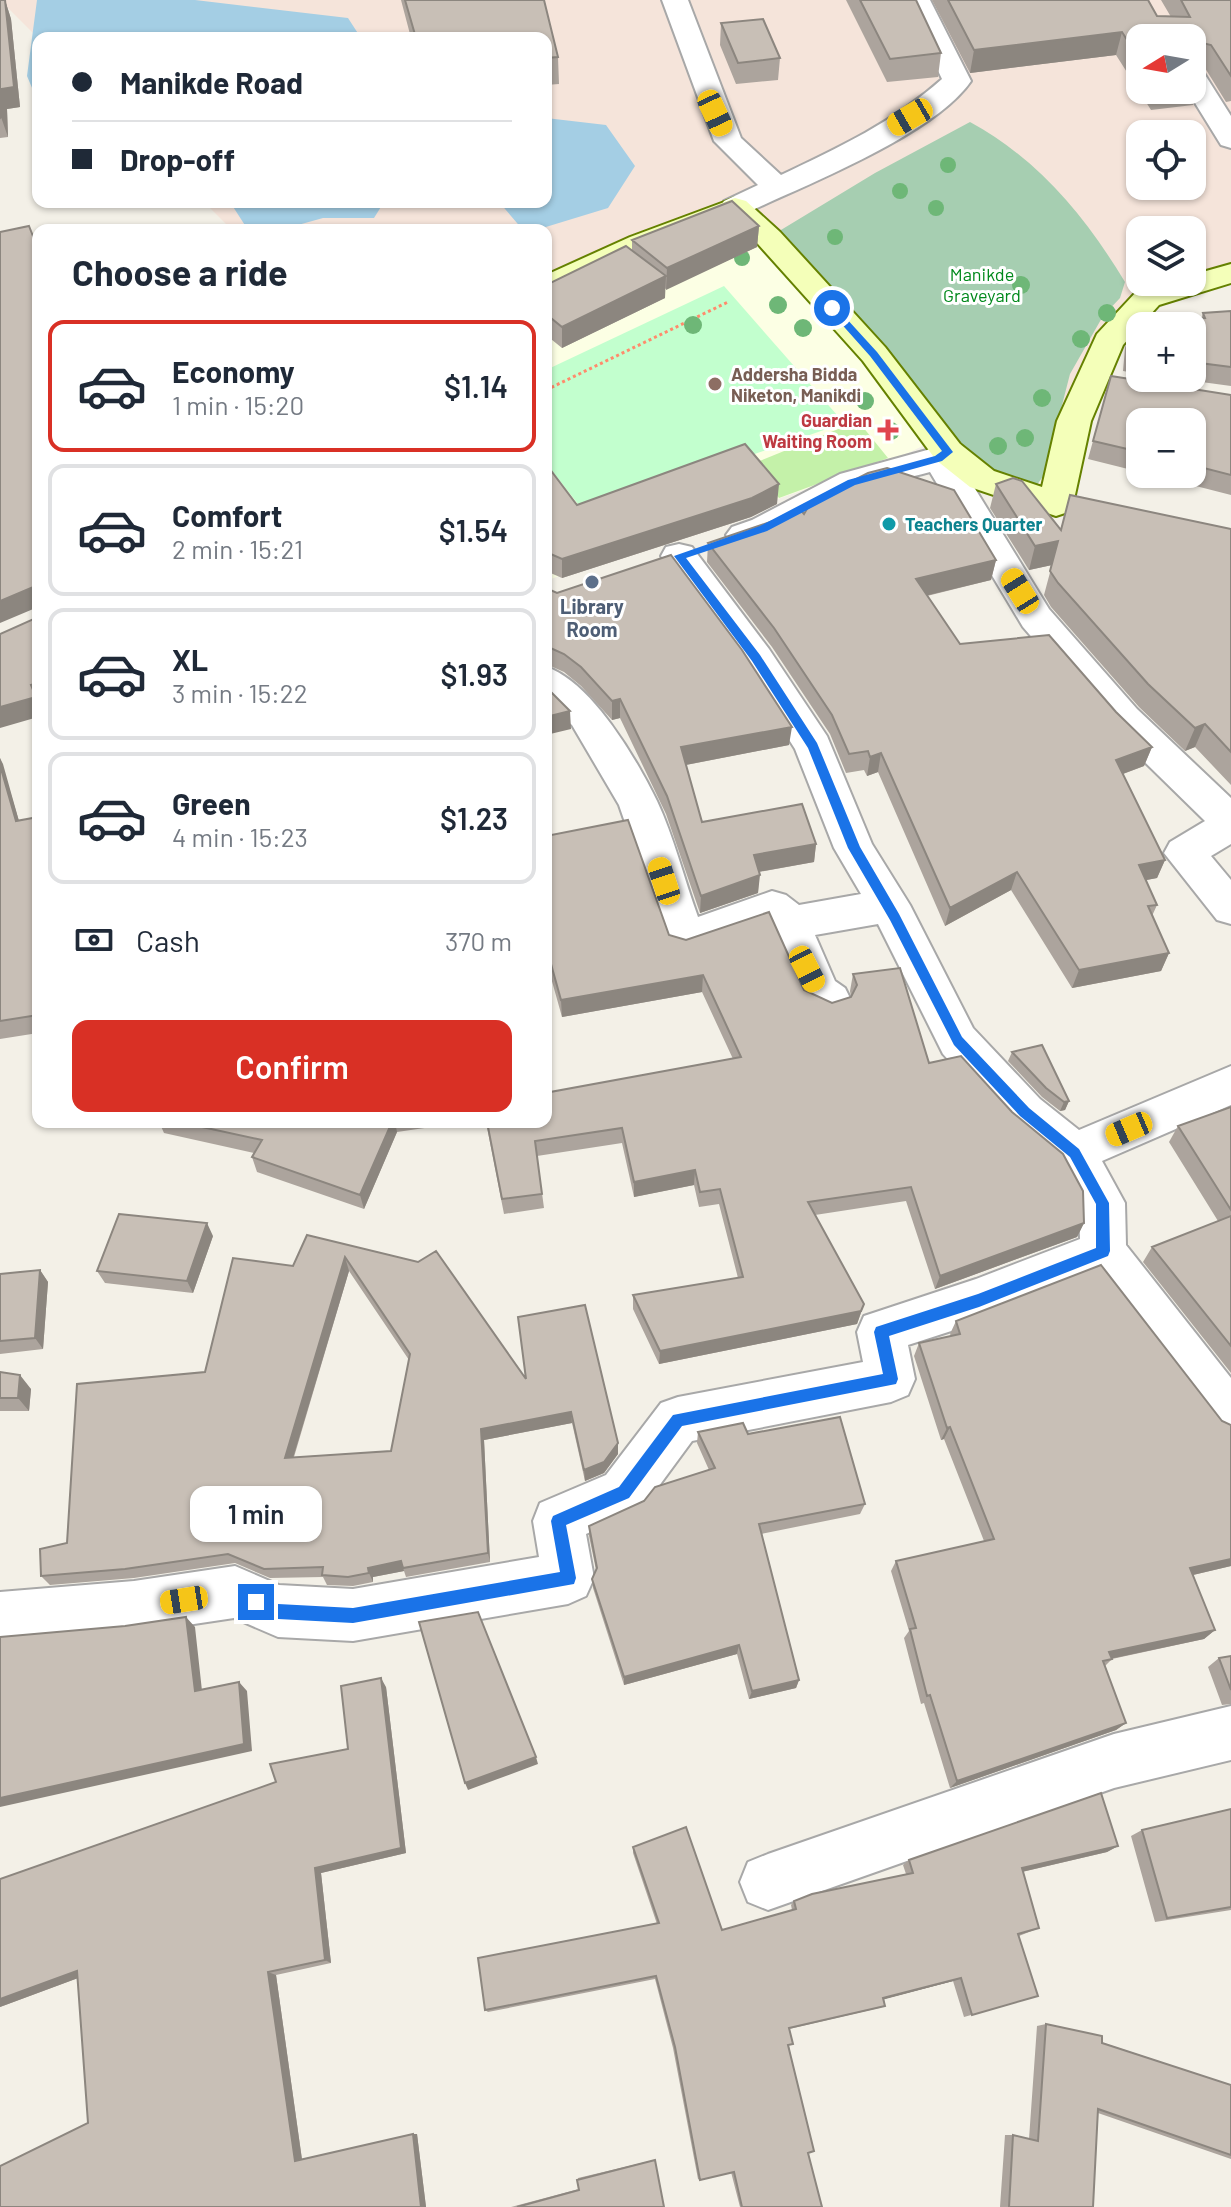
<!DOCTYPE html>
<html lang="en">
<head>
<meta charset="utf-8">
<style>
  body { margin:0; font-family:Barlow,sans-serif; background:#f2f2f3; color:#1f2937; height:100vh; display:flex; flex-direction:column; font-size:30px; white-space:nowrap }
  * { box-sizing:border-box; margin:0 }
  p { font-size:26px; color:#747a83 }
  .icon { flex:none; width:44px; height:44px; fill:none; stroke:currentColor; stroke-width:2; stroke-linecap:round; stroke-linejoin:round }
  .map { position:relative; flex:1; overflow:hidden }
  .drawer { position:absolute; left:32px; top:224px; width:520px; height:904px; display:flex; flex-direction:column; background:#fff; border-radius:16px; box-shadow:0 2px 6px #0004 }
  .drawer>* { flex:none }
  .banner { position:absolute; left:32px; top:32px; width:520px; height:176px; border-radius:16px; box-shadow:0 2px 6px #0004; display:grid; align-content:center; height:176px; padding:0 40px; background:#fff }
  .needle { width:52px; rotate:259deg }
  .fabs { position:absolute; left:1126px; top:24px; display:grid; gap:16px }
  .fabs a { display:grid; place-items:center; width:80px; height:80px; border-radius:16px; background:#fff; box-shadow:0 2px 6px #0004; font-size:40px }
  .end { position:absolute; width:36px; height:36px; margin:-18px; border:10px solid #1a73e8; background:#fff; box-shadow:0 0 0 4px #fff }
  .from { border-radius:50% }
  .bubble { position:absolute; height:56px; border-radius:16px; background:#fff; box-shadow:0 2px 6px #0004; font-size:26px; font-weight:600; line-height:56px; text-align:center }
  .car { position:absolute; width:24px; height:48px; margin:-24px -12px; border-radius:10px; box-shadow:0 0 6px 2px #0007; background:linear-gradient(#f5c518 24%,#345 0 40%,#f5c518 0 76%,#345 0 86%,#f5c518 0) }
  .banner b { display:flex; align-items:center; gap:28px; height:76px; font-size:30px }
  .banner b+b { border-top:2px solid #e0e1e3 }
  .banner i { width:20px; height:20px; background:#1f2937 }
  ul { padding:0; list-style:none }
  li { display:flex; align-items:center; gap:24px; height:132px; margin:0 16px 12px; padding:0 24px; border:4px solid #e0e1e3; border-radius:16px }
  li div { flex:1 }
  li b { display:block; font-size:30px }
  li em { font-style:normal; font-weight:600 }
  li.active { border-color:#d93025 }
  li>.icon { width:72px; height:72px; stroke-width:1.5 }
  h2 { padding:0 40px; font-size:36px; line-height:96px }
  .pay { display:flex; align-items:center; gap:20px; height:88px; padding:0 40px; font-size:30px }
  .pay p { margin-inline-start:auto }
  .button { display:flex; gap:16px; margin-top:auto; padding:16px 40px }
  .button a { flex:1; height:92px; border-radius:16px; background:#d93025; color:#fff; font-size:32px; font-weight:600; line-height:92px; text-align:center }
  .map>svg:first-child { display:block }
</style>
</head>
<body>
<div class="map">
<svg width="1231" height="2207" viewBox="0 0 1231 2207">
  <rect width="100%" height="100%" fill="#f3f0e7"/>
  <path fill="#fcffe4" d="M731,213L838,325L929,443L908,453L548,580L546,296Z"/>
  <path fill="#f5e4da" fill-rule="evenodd" d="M0,0H1231V269L1192,277V230H1140V282H1166L1147,286L1024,480L737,199L546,307V230H232L204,202H546V38H38ZM1140,38H1192V90H1140ZM1140,134H1192V186H1140Z"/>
  <path fill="#c4f1a9" d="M858,421L888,458L779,498L752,464Z"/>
  <path fill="#a6ceb1" d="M970,122C1038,159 1085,216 1125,282L1120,298L1103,316L1070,374L1044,475L1029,496L993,493L771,236L875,173Z"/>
  <path fill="#c2ffce" d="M724,286L844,423L585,513L546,463V370Z"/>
  <path fill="#a4cee4" d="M37,0H195L348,18L361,38H38V102L27,76Z
    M546,118L606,125L635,166L608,208L536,230H523L499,202H546Z
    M230,202H384L374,218H323L280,230H248Z"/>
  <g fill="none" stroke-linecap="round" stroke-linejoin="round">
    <g stroke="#a8a8a8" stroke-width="4">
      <path id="street" d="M662,0H688L741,138L781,175C838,148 895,121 942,79L904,0H930L971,81C934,135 806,185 746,213L735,216L724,213L720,207L724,201L758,185L714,141Z
        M1192,68L1202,70L1231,116V148L1221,145L1187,90H1192Z
        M948,441L960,444L965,452L958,461L1049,609L1137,709L1231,798V844L1211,856L1231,880V924L1217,920L1164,853L1170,842L1205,821L1111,729L1023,627L930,472C908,478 884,482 863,491C828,505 770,554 732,543L726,535L732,527L752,520L840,474L927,450Z
        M679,544L692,547L769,649L827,736L872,844L910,905L973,1028L1040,1099L1079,1130L1231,1066V1105L1102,1161L1125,1203L1126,1245L1231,1378V1439L1214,1432L1094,1276L979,1322L908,1345L915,1379L908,1395L891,1402L692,1441L642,1509L586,1534L594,1578L586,1596L568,1604L353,1641L278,1637L234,1618L134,1633L0,1644V1592L134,1581L235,1566L279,1585L353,1589L539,1557L533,1521L540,1503L606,1475L661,1403L678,1397L863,1362L857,1332L864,1316L976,1279L1080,1239L1079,1205L1058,1167L1008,1125L943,1054L878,924L815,935L835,981L845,988L851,1000L845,1012L830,1017L804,1005L772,929L767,926L684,954L669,949L619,805L572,725L546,702V667C591,681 637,760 657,801C674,837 684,879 698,917L772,891L786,895L799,905L861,894L834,848L795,749L743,667L661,556L666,547Z
        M1231,1706V1760L1114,1788L768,1910L748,1902L740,1882L748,1862L768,1854L1114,1734Z"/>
    </g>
    <g stroke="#658100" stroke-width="4">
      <path id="secondary" d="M735,198L746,201L780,232L885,347L960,444L994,471L1042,487L1057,421L1097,334L1137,291L1168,282H1192V275L1231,264V283L1159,305L1123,345L1091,421L1073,504L1068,512L1056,516L970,487L936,460L863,361L758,244L731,219L652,249L546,297V275L630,237Z"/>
    </g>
    <path stroke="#ff8b6c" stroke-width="3" stroke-dasharray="3 3" stroke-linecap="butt" d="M546,390L728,302"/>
    <use href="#street" fill="#fff" fill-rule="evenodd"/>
    <use href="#secondary" fill="#f4ffb9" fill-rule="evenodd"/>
  </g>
  <g fill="#6eb777">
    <circle cx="948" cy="165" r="8"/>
    <circle cx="900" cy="191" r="8"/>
    <circle cx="936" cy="208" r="8"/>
    <circle cx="835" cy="237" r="8"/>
    <circle cx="742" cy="258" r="8"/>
    <circle cx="1021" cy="285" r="9"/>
    <circle cx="778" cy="305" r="9"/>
    <circle cx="1107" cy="313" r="9"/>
    <circle cx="693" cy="325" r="9"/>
    <circle cx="803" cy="328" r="9"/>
    <circle cx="1081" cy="339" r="9"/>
    <circle cx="1042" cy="398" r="9"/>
    <circle cx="865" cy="401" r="9"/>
    <circle cx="891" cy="431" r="9"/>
    <circle cx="1025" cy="438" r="9"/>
    <circle cx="998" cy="446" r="9"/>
  </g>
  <path fill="#aca49d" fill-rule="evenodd" d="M0,0H5L11,19L20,107L7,109L8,137L0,138Z
    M401,0H544L558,57L559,84L546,85V38H411Z
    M846,0H916L941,53L938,77L887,82Z
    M932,0H1148L1157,16L1171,17L1161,0H1231V101L1226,102L1205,68L1195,66L1193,71L1200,82L1193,105L1151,110L1116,55L970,73ZM1140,38H1192V90H1140Z
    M721,23L780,58L778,80L736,84L720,45Z
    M759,226L757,247L665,289V298L562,348L546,335V285L632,251V240Z
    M1231,311V386L1172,378H1192V326H1140V374L1123,371L1125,348L1130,330L1137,322L1201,319L1203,313Z
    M1111,376L1231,395V495L1149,474H1192V422H1140V472L1088,459Z
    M546,464L577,505L777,504L751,517L562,578L546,571Z
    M996,484L1061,530L1231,529V785L1195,747L1185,751L1139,707L1051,607L1044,595L1052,565L1029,570L990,508Z
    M804,514L996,560L991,580L927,596L960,644L1116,712L1152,747L1144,766L1123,774L1165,860L1157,878L1146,880L1157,905L1152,916L1169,953L1161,971L1072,988L1011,890L945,926L878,772L867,776L864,770L846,773L830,734L772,647L707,562L708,543Z
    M546,588L789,745L686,765L702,822L816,844L814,862L759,872L758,893L700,913L666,814L620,718L612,720L581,686L564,672L546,664Z
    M0,758L19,821L38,817V1033L0,1039Z
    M546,836L669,935L804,990L832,1003L851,997L850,991L853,974L929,1063L1084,1223L1077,1237L935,1289L906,1201L815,1215L864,1304L857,1324L659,1364L633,1309V1295L738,1278L719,1204L699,1207L694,1185L634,1197L622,1143L537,1156L544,1208L504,1214L486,1122H546L550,1092L733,1059L702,992L562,1017L546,960Z
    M1012,1052L1069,1101L1065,1110L1060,1111L1042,1097L1008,1061Z
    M1231,1107V1373L1143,1262L1152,1247L1218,1221L1169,1142L1178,1126Z
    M159,1122H466L397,1132L364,1209L257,1172L252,1157L254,1153L164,1133Z
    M307,1235L418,1262L526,1379L518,1317L618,1454L604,1473L585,1481L572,1423L484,1440L490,1562L406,1577L404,1571L373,1577V1582L353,1586L327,1585L323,1577L270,1578L235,1563L134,1578L50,1585L41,1576L205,1372L293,1266ZM349,1271L409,1360L391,1451L294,1457Z
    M213,1236L193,1293L105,1283L97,1271Z
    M40,1270L48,1282L43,1349L0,1354V1274Z
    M956,1321L1231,1425V1566L1193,1575L1215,1630L1204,1639L1112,1659L1105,1666L1126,1723L1116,1730L950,1788L924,1703L921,1704L904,1638L909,1631L891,1571L896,1561L984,1541L944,1439L941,1440L914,1356L919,1343L951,1336L950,1334Z
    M0,1372L31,1389L29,1411H0Z
    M698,1432L748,1434L865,1504L860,1514L761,1534L799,1680L796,1688L749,1699L737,1654L624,1685L593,1588L592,1579L596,1570L589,1536V1526L644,1501L709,1470L697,1443Z
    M1231,1656V1704L1222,1705L1208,1667L1219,1658Z
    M386,1687L406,1853L321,1873L331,1963L276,1975L302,2159L417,2134L426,2207H0L88,2123L78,1978L0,2007V1879L276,1782L348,1749Z
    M1231,1809V1910L1155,1922L1131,1836L1142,1830Z
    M1118,1846L1107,1852L1022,1872L1039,1928L1019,1936L1038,1996L964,2017L953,1981L884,1999L885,2006L879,2008L789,2029V2046L808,2153L822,2207H740L731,2172L700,2180L698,2179L673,2048L655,1979L488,2012L485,2010L657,1924L633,1853V1847L722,1930L792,1910L791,1905L794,1901L906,1874L903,1865L909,1860Z
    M1046,2024L1231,2085V2159L1098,2113L1093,2207H1000L1005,2135H1013L1029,2139L1037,2026Z
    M654,2160L664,2207H511L579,2189L578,2178Z"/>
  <path fill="#8c867f" d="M5,0L11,19L20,107L7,109L8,137L1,117V89Z
    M1122,32L1116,55L970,73L974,50Z
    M759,226L757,247L666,290L667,268Z
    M666,276L665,298L562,348V327Z
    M779,484L777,504L751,517L562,578V559Z
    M1058,541L1052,565L1029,570L1035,546Z
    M996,560L991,580L912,599L916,579Z
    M31,588L38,607L0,623V601Z
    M38,683V702L31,685Z
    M36,697L38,702V717L0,728V707Z
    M620,699V718L612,720V701Z
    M570,711L571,729L546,735V717Z
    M1205,724L1195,747L1185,751L1195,728Z
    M792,727L789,745L680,766L681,747Z
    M1152,747L1144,766L1109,779L1116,760Z
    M881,753L878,772L867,776L870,757Z
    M0,758L3,764L24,839L16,821L0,765Z
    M816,844L814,862L752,873L754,855Z
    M1165,860L1157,878L1131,883L1139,865Z
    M1017,872L1011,890L945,926L950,908Z
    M760,875L758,893L700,913L701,896Z
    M1169,953L1161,971L1072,988L1079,970Z
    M703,975L702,992L562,1017L561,1000Z
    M1069,1101L1065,1110L1060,1111L1064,1102Z
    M392,1122H395L397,1132L364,1209L360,1195Z
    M695,1170L694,1185L634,1197V1182Z
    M207,1223L213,1236L193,1293L187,1281Z
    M1084,1223L1077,1237L935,1289L940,1276Z
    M345,1257L349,1271L290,1468L285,1458Z
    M40,1270L48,1282L43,1349L35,1338Z
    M864,1304L857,1324L659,1364L660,1351Z
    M20,1375L31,1389L29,1411L18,1398Z
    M571,1412L572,1423L484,1440L490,1562L488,1553L481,1429Z
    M950,1427L944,1439L941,1440L947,1428Z
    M618,1443V1454L604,1473L585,1481L584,1470Z
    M1231,1559V1566L1180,1578L1190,1568Z
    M401,1561L404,1571L373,1577V1582L369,1573L368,1568Z
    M186,1617L195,1627L203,1700L195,1691Z
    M1215,1630L1204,1639L1100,1661L1109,1652Z
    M739,1645L737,1654L624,1685V1677Z
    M381,1678L386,1687L406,1853L321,1873L331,1963L325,1960L315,1868Z
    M799,1680L796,1688L749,1699L752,1691Z
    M239,1682L247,1691L252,1751L0,1807V1798Z
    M1126,1723L1116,1730L950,1788L957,1781Z
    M536,1757L538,1764L468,1790L465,1783Z
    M1118,1846L1107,1852L1013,1874L1022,1868Z
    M77,1971L89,1974L0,2007V1999Z
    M268,1972L276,1975L302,2160L295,2161Z
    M961,1978L953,1981L878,2001L883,1998Z
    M413,2134H417L426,2207H421Z"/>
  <path fill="#c8bfb6" stroke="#8c867f" stroke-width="2" fill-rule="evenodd" d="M0,0H5L14,87L1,89V117L0,118Z
    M405,0H544L558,57L546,58V38H504V37L490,38H416Z
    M860,0H916L941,53L890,59Z
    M948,0H1148L1157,16L1190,17L1181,0H1231V76L1211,45L1199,42L1196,45V64L1192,65V38H1140V60L1122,32L974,50Z
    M763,19L780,58L738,63L721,23Z
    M1192,69L1200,82H1192Z
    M732,201L759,226L667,268L632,240Z
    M29,226L38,249V683L31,685L36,697L0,707V634L34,619L31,588L0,601V232Z
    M626,246L666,276L562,327L546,314V285Z
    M1231,311V367L1192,362V326H1140V355L1128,353L1130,330L1137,322L1205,318L1203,313Z
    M1111,376L1231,395V475L1192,465V422H1140V452L1093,441Z
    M745,444L779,484L752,498L562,559L546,552V464L577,505Z
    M887,468L954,490L996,560L916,579L960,644L1049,635L1116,712L1152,747L1116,760L1165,860L1139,865L1157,905L1148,906L1169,953L1079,970L1017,872L950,908L881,753L870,757L868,751L849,754L832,715L774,628L708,543L779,519L799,508L804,514L811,502L868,473Z
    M1013,478L1022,481L1061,530L1070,495L1231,529V752L1205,724L1195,728L1148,684L1058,583L1050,571L1058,541L1035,546L996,484Z
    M671,555L742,650L792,727L681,747L702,822L802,804L816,844L754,855L760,875L701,896L667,796L620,699L612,701L581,667L564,654L546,646V588L557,593Z
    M546,687L570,711L546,717Z
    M0,765L16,821L38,817V1015L0,1021Z
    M628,820L669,935L686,940L769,912L804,990L832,1003L851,997L857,985L853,974L900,968L929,1063L961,1056L1012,1112L1063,1154L1083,1191L1084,1223L940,1276L911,1187L808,1202L864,1304L861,1311L660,1351L633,1295L743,1277L720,1189L700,1192L695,1170L634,1182L622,1128L535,1141L542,1194L502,1199L487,1122H546V1075L550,1092L741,1057L703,975L561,1000L546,946V836Z
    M1042,1045L1069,1101L1064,1102L1046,1088L1012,1052Z
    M1231,1107V1210L1178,1126Z
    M179,1122H392L360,1195L252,1157L262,1140Z
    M119,1214L207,1223L187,1281L97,1271Z
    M1231,1216V1346L1152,1247Z
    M307,1235L418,1262L436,1251L526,1379L518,1317L585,1305L618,1443L604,1462L584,1470L571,1412L481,1429L488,1553L403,1568L401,1561L368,1568L369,1573L348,1577L322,1575L323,1567L264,1569L228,1554L125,1569L41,1576L40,1549L67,1543L77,1384L205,1372L233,1258L293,1266ZM345,1257L410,1354L391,1451L285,1458Z
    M1101,1265L1222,1421L1231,1425V1559L1190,1568L1215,1630L1109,1652L1112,1659L1103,1661L1126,1723L957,1781L930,1695L927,1696L910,1629L916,1628L896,1561L994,1539L950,1427L947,1428L919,1343L960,1334L956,1321Z
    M40,1270L35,1338L0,1341V1274Z
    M0,1372L20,1375L18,1398H0Z
    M840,1417L865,1504L759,1524L799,1680L752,1691L739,1645L624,1677L592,1579L597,1568L589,1526L644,1501L655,1487L715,1468L698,1432L743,1423L748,1434Z
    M478,1612L536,1757L465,1783L419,1622Z
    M186,1617L195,1691L239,1682L244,1744L0,1798V1637L125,1626Z
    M1231,1656V1690L1219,1658Z
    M381,1678L401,1848L315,1868L325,1960L268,1972L295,2161L413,2134L421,2207H0V2166L88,2123L77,1971L0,1999V1879L276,1782L270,1764L348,1749L341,1686Z
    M1101,1793L1118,1846L1022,1868L1039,1928L1018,1934L1038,1996L972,2015L961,1978L883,1998L885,2006L789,2028L793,2044L788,2045L814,2151L808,2153L822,2207H742L734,2172L700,2180L675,2047L656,1976L485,2010L478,1958L659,1923L633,1847L686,1827L722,1930L796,1909L794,1901L812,1894L913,1873L909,1860Z
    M1231,1809V1907L1167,1918L1142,1830Z
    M1046,2024L1102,2036V2043L1231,2085V2155L1098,2109L1093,2207H1009L1013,2135L1038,2141Z
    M655,2160L664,2207H517L579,2190L577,2180Z"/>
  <path fill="#1a73e8" d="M829,306H835L877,352L953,452L942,461L855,485L767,531L686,558L760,655L817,743L860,847L899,914L962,1037L1029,1108L1079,1149L1109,1203L1110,1251L1108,1256L979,1307L889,1336L898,1379L896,1384L682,1426L629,1498L566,1525L576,1578L574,1584L353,1623L278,1619L251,1607V1596L256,1594L278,1604L353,1608L560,1572L551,1521L553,1516L619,1487L673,1415L883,1374L874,1332L876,1327L978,1294L1096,1248V1204L1070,1157L1020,1116L954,1045L890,920L848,848L808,748L752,661L674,556L760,526L848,480L935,456L942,451L870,356L829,310Z"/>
  <circle fill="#8d6e63" stroke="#fff" stroke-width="3" cx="715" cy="384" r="8"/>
  <path fill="#e0444e" stroke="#fff" stroke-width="3" d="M884 418h8v8h8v8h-8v8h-8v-8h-8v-8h8z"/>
  <circle fill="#0f9aa8" stroke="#fff" stroke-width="3" cx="889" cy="524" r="8"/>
  <circle fill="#5c6f8a" stroke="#fff" stroke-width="3" cx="592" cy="582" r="8"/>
  <g text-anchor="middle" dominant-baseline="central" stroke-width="6" stroke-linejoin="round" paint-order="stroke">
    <g font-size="18" fill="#01891b" stroke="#fff">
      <text x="982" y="274">Manikde<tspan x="982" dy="21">Graveyard</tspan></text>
    </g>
    <g font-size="18" font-weight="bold" fill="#785e54" stroke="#fff" text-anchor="start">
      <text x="731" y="374">Addersha Bidda<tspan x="731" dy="21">Niketon, Manikdi</tspan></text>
    </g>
    <g font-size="18" font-weight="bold" fill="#be3a42" stroke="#fff" text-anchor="end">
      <text x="872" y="420">Guardian<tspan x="872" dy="21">Waiting Room</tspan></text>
    </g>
    <g font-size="18" font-weight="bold" fill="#0d838f" stroke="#fff" text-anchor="start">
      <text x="905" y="524">Teachers Quarter</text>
    </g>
    <g font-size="20" font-weight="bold" fill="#4e5e75" stroke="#fff">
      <text x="592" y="606">Library<tspan x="592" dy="23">Room</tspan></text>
    </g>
  </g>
</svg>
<div class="fabs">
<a><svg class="needle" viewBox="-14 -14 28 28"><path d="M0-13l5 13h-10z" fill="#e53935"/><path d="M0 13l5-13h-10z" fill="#747a83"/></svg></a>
<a><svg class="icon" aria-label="locate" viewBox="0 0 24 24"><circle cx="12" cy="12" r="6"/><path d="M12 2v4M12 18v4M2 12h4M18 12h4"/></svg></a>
<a><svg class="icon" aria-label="layers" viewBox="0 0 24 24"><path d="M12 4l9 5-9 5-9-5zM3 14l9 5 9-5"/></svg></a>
<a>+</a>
<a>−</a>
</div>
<i class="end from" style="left:832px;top:308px"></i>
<i class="end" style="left:256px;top:1602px"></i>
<div class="bubble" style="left:190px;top:1486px;width:132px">1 min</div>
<i class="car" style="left:715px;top:113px;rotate:155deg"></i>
<i class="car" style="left:910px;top:117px;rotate:240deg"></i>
<i class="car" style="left:1020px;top:591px;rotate:328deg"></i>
<i class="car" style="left:664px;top:881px;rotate:342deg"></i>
<i class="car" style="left:807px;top:969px;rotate:153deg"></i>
<i class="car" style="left:1129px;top:1129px;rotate:247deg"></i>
<i class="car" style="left:184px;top:1600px;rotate:261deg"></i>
<div class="banner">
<b><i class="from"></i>Manikde Road</b>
<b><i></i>Drop-off</b>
</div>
<section class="drawer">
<h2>Choose a ride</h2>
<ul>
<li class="active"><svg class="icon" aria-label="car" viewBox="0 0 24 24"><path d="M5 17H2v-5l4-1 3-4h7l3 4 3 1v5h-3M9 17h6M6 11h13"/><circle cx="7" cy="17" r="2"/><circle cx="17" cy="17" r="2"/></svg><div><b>Economy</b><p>1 min · 15:20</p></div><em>$1.14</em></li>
<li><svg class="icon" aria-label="car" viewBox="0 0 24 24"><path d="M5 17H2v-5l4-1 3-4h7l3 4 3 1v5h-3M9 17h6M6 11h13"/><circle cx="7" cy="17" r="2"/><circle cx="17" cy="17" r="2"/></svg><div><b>Comfort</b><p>2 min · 15:21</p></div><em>$1.54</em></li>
<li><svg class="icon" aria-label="car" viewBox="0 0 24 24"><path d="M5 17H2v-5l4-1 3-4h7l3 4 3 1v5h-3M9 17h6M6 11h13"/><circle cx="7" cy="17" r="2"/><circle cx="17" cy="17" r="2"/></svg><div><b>XL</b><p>3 min · 15:22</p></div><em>$1.93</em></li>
<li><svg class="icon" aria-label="car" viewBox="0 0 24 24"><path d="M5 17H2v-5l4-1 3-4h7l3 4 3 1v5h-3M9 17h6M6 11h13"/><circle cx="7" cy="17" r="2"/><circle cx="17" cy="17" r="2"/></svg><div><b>Green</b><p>4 min · 15:23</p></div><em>$1.23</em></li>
</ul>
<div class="pay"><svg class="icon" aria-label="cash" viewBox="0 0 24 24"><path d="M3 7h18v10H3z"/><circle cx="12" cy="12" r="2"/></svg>Cash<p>370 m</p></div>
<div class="button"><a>Confirm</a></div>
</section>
</div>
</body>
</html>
